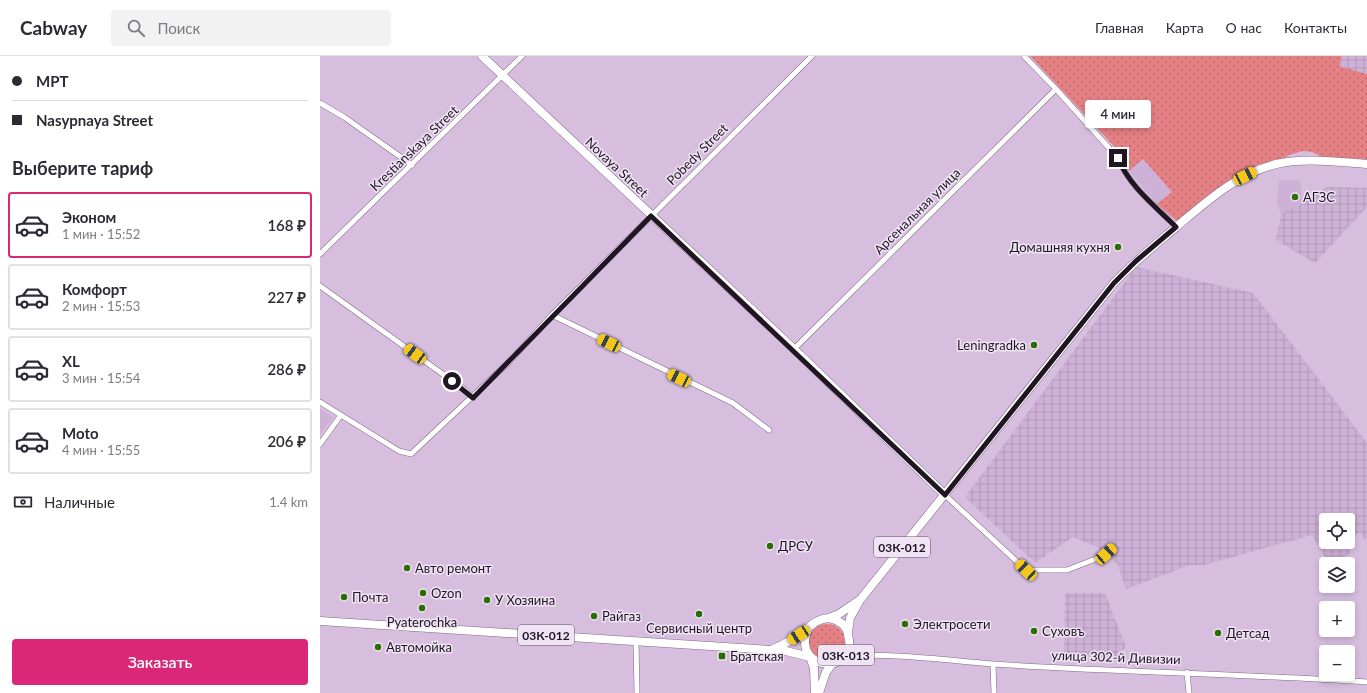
<!DOCTYPE html>
<html lang="ru">
<head>
<meta charset="utf-8">
<style>
  body { margin:0; font-family:Lato,sans-serif; background:#f2f2f3; color:#2b2b33; height:100vh; display:flex; flex-direction:column; font-size:15px; white-space:nowrap }
  * { box-sizing:border-box; margin:0 }
  p { font-size:13px; color:#7c7c81 }
  .icon { flex:none; width:22px; height:22px; fill:none; stroke:currentColor; stroke-width:2; stroke-linecap:round; stroke-linejoin:round }
  .map { position:relative; flex:1; overflow:hidden }
  .panel { display:flex; flex-direction:column; background:#fff; width:320px }
  .panel>* { flex:none }
  .top-card { display:grid; align-content:center; height:88px; padding:0 12px; background:#fff }
  .controls { position:absolute; left:999px; top:457px; display:grid; gap:8px }
  .controls a { display:grid; place-items:center; width:36px; height:36px; border-radius:4px; background:#fff; box-shadow:0 2px 6px #0003; font-size:20px }
  .end { position:absolute; width:18px; height:18px; margin:-9px; border:5px solid #1f1622; background:#fff; box-shadow:0 0 0 2px #fff }
  .from { border-radius:50% }
  .bubble { position:absolute; height:28px; border-radius:4px; background:#fff; box-shadow:0 2px 6px #0003; font-size:13px; font-weight:600; line-height:28px; text-align:center }
  .car { position:absolute; width:12px; height:24px; margin:-12px -6px; border-radius:5px; box-shadow:0 0 3px 1px #0007; background:linear-gradient(#f5c518 24%,#345 0 40%,#f5c518 0 76%,#345 0 86%,#f5c518 0) }
  .top-card b { display:flex; align-items:center; gap:14px; height:38px; font-size:15px }
  .top-card b+b { border-top:1px solid #e1e1e2 }
  .top-card i { width:10px; height:10px; background:#2b2b33 }
  ul { padding:0; list-style:none }
  li { display:flex; align-items:center; gap:12px; height:66px; margin:0 8px 6px; padding:0 4px; border:2px solid #e1e1e2; border-radius:4px }
  li div { flex:1 }
  li b { display:block; font-size:15px }
  li em { font-style:normal; font-weight:600 }
  li.active { border-color:#db2777 }
  li>.icon { width:36px; height:36px; stroke-width:1.5 }
  h2 { padding:0 12px; font-size:18px; line-height:48px }
  .pay { display:flex; align-items:center; gap:10px; height:44px; padding:0 12px; font-size:15px }
  .pay p { margin-inline-start:auto }
  .action { display:flex; gap:8px; margin-top:auto; padding:8px 12px }
  .action a { flex:1; height:46px; border-radius:4px; background:#db2777; color:#fff; font-size:16px; font-weight:600; line-height:46px; text-align:center }
  header { display:flex; align-items:center; gap:24px; box-sizing:border-box; height:56px; padding:0 20px; background:#fff; border-bottom:1px solid #e1e1e2 }
  header strong { font-size:19px }
  nav { display:flex; gap:22px; margin-inline-start:auto; font-size:14px }
  .search { width:280px; height:36px; background:#f2f2f3; display:flex; align-items:center; gap:10px; box-sizing:border-box; padding:0 14px; border-radius:4px; color:#7c7c81; font-size:15px }
  main { display:flex; flex:1; min-height:0 }
  .map>svg:first-child { display:block }
</style>
</head>
<body>
<header>
<strong>Cabway</strong>
<div class="search"><svg class="icon" aria-label="search" viewBox="0 0 24 24"><circle cx="10" cy="10" r="6"/><path d="M15 15l6 6"/></svg>Поиск</div>
<nav><a>Главная</a><a>Карта</a><a>О нас</a><a>Контакты</a></nav>
</header>
<main>
<section class="panel">
<div class="top-card">
<b><i class="from"></i>МРТ</b>
<b><i></i>Nasypnaya Street</b>
</div>
<h2>Выберите тариф</h2>
<ul>
<li class="active"><svg class="icon" aria-label="car" viewBox="0 0 24 24"><path d="M5 17H2v-5l4-1 3-4h7l3 4 3 1v5h-3M9 17h6M6 11h13"/><circle cx="7" cy="17" r="2"/><circle cx="17" cy="17" r="2"/></svg><div><b>Эконом</b><p>1 мин · 15:52</p></div><em>168 ₽</em></li>
<li><svg class="icon" aria-label="car" viewBox="0 0 24 24"><path d="M5 17H2v-5l4-1 3-4h7l3 4 3 1v5h-3M9 17h6M6 11h13"/><circle cx="7" cy="17" r="2"/><circle cx="17" cy="17" r="2"/></svg><div><b>Комфорт</b><p>2 мин · 15:53</p></div><em>227 ₽</em></li>
<li><svg class="icon" aria-label="car" viewBox="0 0 24 24"><path d="M5 17H2v-5l4-1 3-4h7l3 4 3 1v5h-3M9 17h6M6 11h13"/><circle cx="7" cy="17" r="2"/><circle cx="17" cy="17" r="2"/></svg><div><b>XL</b><p>3 мин · 15:54</p></div><em>286 ₽</em></li>
<li><svg class="icon" aria-label="car" viewBox="0 0 24 24"><path d="M5 17H2v-5l4-1 3-4h7l3 4 3 1v5h-3M9 17h6M6 11h13"/><circle cx="7" cy="17" r="2"/><circle cx="17" cy="17" r="2"/></svg><div><b>Moto</b><p>4 мин · 15:55</p></div><em>206 ₽</em></li>
</ul>
<div class="pay"><svg class="icon" aria-label="cash" viewBox="0 0 24 24"><path d="M3 7h18v10H3z"/><circle cx="12" cy="12" r="2"/></svg>Наличные<p>1.4 km</p></div>
<div class="action"><a>Заказать</a></div>
</section>
<div class="map">
<svg width="1047" height="637" viewBox="0 0 1047 637">
  <defs>
    <pattern id="industrial-grid" width="8" height="8" patternUnits="userSpaceOnUse"><rect width="8" height="8" fill="#ceb1d7"/><path d="M0 4h8M4 0v8" fill="none" stroke="#b098b8"/></pattern>
    <pattern id="grass-dots" width="8" height="8" patternUnits="userSpaceOnUse"><rect width="8" height="8" fill="#e58185"/><path d="M2 2h.1M6 6h.1" fill="none" stroke="#b9696c" stroke-width="1.8" stroke-linecap="round"/></pattern>
  </defs>
  <rect width="100%" height="100%" fill="#d7bedf"/>
  <path fill="#ceb1d7" d="M823,103L852,136L837,148L809,115Z
    M959,124H980L983,147L961,158L957,148Z
    M0,353L13,361L0,379Z"/>
  <path fill="url(#industrial-grid)" d="M1022,0H1047V18L1019,10Z
    M1007,131L1047,132V151L995,207L956,184L961,158L983,147Z
    M816,211L933,237L1047,387V480L1045,484L1040,476L1028,483V464H1006V486H1024L1031,497L1009,508L992,479L884,509H870L806,533L798,509L777,491L753,481L715,507L645,441Z
    M745,537H785L806,591L797,602L744,598Z"/>
  <path fill="url(#grass-dots)" d="M710,0H1022L1019,10L1047,18V103L1002,101L992,96L983,95L969,99L963,103L938,109L912,122L857,165L837,148L852,136L823,103L809,115L803,100Z
    M489 586a18 18 0 1 1 36 0a18 18 0 1 1-36 0Z"/>
  <g fill="none" stroke-linecap="round" stroke-linejoin="round">
    <g stroke="#7f6986" stroke-width="6">
      <path id="street" d="M704,0L736,33L798,102C809,130 835,150 857,171
        M0,47L24,61L92,109
        M0,198L202,0
        M0,230L145,334L153,342
        M232,259L413,347L449,374
        M474,293L736,33
        M0,346L79,395L91,398L189,306L232,259L492,0
        M0,388L21,359
        M625,439L706,514H747L786,499L793,492
        M316,584L317,637
        M529,591L543,598
        M525,600C574,597 624,604 673,608C797,616 922,618 1047,626
        M673,608L674,637
        M867,616L869,637"/>
    </g>
    <g stroke="#7f6986" stroke-width="9">
      <path id="primary" d="M162,0L474,293L625,439
        M509,562L519,558L538,545
        M0,565L466,595L490,601L494,612L495,637
        M528,576L530,562L540,544L794,227C813,207 834,190 855,172C886,146 916,118 956,108C985,101 1017,106 1047,108
        M453,593C462,589 471,585 479,579C489,572 495,563 509,562C518,564 527,568 528,579C529,583 530,588 529,591C524,621 470,609 489,571
        M499,637L506,616L512,608"/>
    </g>
    <use href="#street" stroke="#fff" stroke-width="5"/>
    <use href="#primary" stroke="#fff" stroke-width="8"/>
  </g>
  <g fill="none" stroke-linecap="round" stroke-linejoin="round">
    <path stroke="#1f1622" stroke-width="5" d="M132,325L153,342L331,160L625,439L794,227L816,205L856,171C835,150 809,130 798,102"/>
  </g>
  <g fill="#2a6d04" stroke="#f0e4f4" stroke-width="1.5">
    <circle cx="975" cy="141" r="4"/>
    <circle cx="798" cy="191" r="4"/>
    <circle cx="714" cy="289" r="4"/>
    <circle cx="450" cy="490" r="4"/>
    <circle cx="87" cy="512" r="4"/>
    <circle cx="103" cy="537" r="4"/>
    <circle cx="24" cy="541" r="4"/>
    <circle cx="167" cy="544" r="4"/>
    <circle cx="102" cy="552" r="4"/>
    <circle cx="379" cy="558" r="4"/>
    <circle cx="274" cy="560" r="4"/>
    <circle cx="585" cy="568" r="4"/>
    <circle cx="714" cy="575" r="4"/>
    <circle cx="898" cy="577" r="4"/>
    <circle cx="58" cy="591" r="4"/>
    <rect x="398" y="596" width="8" height="8" rx="2"/>
  </g>
  <g text-anchor="middle" dominant-baseline="central" stroke-width="3" stroke-linejoin="round" paint-order="stroke">
    <g fill="#f0e4f4" stroke="#5e5461" stroke-width="1">
      <rect x="554" y="481" width="56" height="20" rx="3"/>
      <rect x="198" y="569" width="56" height="20" rx="3"/>
      <rect x="498" y="589" width="56" height="20" rx="3"/>
    </g>
    <g font-size="12" font-weight="bold" fill="#1f1622">
      <text x="582" y="491">03К-012</text>
      <text x="226" y="579">03К-012</text>
      <text x="526" y="599">03К-013</text>
    </g>
    <g font-size="13" fill="#1f1622" stroke="#f0e4f4">
      <text transform="translate(94 92) rotate(-44)">Krestianskaya Street</text>
      <text transform="translate(377 98) rotate(-45)">Pobedy Street</text>
      <text transform="translate(297 111) rotate(43)">Novaya Street</text>
      <text transform="translate(597 155) rotate(-45)">Арсенальная улица</text>
      <text transform="translate(796 601) rotate(2)">улица 302-й Дивизии</text>
    </g>
    <g font-size="13" fill="#1f1622" stroke="#f0e4f4" text-anchor="start">
      <text x="983" y="141">АГЗС</text>
      <text x="790" y="191" text-anchor="end">Домашняя кухня</text>
      <text x="706" y="289" text-anchor="end">Leningradka</text>
      <text x="458" y="490">ДРСУ</text>
      <text x="95" y="512">Авто ремонт</text>
      <text x="111" y="537">Ozon</text>
      <text x="32" y="541">Почта</text>
      <text x="175" y="544">У Хозяина</text>
      <text x="282" y="560">Райгаз</text>
      <text x="102" y="566" text-anchor="middle">Pyaterochka</text>
      <text x="593" y="568">Электросети</text>
      <text x="379" y="572" text-anchor="middle">Сервисный центр</text>
      <text x="722" y="575">Суховъ</text>
      <text x="906" y="577">Детсад</text>
      <text x="66" y="591">Автомойка</text>
      <text x="410" y="600">Братская</text>
    </g>
  </g>
</svg>
<div class="controls">
<a><svg class="icon" aria-label="locate" viewBox="0 0 24 24"><circle cx="12" cy="12" r="6"/><path d="M12 2v4M12 18v4M2 12h4M18 12h4"/></svg></a>
<a><svg class="icon" aria-label="layers" viewBox="0 0 24 24"><path d="M12 4l9 5-9 5-9-5zM3 14l9 5 9-5"/></svg></a>
<a>+</a>
<a>−</a>
</div>
<i class="end from" style="left:132px;top:325px"></i>
<i class="end" style="left:798px;top:102px"></i>
<div class="bubble" style="left:765px;top:44px;width:66px">4 мин</div>
<i class="car" style="left:925px;top:120px;rotate:64deg"></i>
<i class="car" style="left:289px;top:287px;rotate:296deg"></i>
<i class="car" style="left:95px;top:298px;rotate:306deg"></i>
<i class="car" style="left:359px;top:322px;rotate:296deg"></i>
<i class="car" style="left:786px;top:498px;rotate:48deg"></i>
<i class="car" style="left:706px;top:514px;rotate:313deg"></i>
<i class="car" style="left:479px;top:579px;rotate:237deg"></i>
</div>
</main>
</body>
</html>
